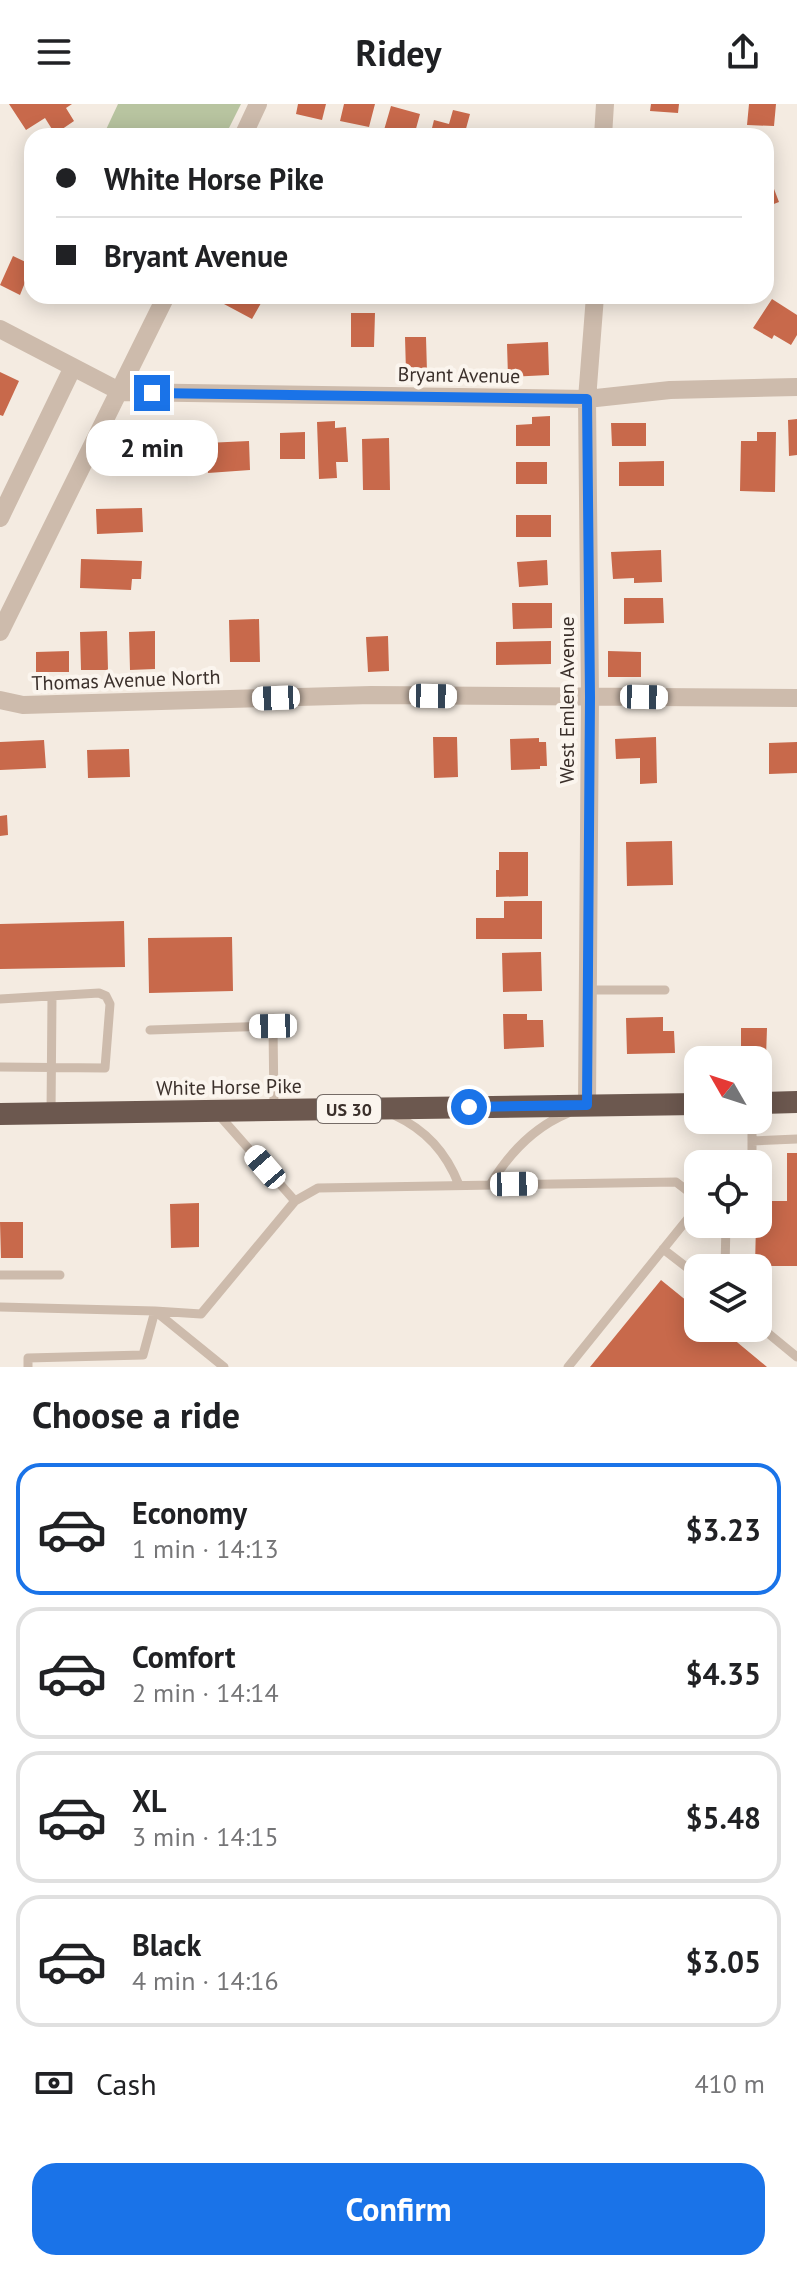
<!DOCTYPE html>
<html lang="en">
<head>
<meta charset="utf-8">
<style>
  body { margin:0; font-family:"PT Sans",sans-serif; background:#f6f6f6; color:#202124; height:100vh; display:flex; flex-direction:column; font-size:30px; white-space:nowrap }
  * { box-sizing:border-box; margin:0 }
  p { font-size:26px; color:#757577 }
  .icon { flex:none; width:44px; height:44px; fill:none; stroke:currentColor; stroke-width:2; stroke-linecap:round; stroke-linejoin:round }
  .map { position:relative; height:1263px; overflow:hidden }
  .side { display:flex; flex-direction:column; background:#fff; flex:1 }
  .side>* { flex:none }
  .guide { position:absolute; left:24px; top:24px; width:750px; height:176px; border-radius:24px; box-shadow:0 4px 20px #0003; display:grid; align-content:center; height:176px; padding:0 32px; background:#fff }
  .needle { width:52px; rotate:309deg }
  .buttons { position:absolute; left:684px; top:942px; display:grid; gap:16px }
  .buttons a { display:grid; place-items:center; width:88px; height:88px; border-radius:16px; background:#fff; box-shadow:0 4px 20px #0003; font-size:40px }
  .end { position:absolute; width:36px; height:36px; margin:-18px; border:10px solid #1a73e8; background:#fff; box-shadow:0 0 0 4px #fff }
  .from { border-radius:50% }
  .bubble { position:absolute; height:56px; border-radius:24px; background:#fff; box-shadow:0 4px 20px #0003; font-size:26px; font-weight:700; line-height:56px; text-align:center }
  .car { position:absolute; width:24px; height:48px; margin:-24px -12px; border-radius:10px; box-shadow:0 0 6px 2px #0007; background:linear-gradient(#fff 24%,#345 0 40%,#fff 0 76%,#345 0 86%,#fff 0) }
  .guide b { display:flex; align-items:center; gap:28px; height:76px; font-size:30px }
  .guide b+b { border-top:2px solid #e0e0e0 }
  .guide i { width:20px; height:20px; background:#202124 }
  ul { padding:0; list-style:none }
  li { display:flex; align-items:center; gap:24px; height:132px; margin:0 16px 12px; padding:0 16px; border:4px solid #e0e0e0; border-radius:24px }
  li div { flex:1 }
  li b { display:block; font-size:30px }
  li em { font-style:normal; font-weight:700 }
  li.on { border-color:#1a73e8 }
  li>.icon { width:72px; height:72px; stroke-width:1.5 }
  h2 { padding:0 32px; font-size:36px; line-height:96px }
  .pay { display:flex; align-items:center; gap:20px; height:88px; padding:0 32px; font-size:30px }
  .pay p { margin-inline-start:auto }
  .primary-button { display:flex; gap:16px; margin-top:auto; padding:16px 32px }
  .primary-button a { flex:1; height:92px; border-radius:24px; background:#1a73e8; color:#fff; font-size:32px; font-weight:700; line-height:92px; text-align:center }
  header { display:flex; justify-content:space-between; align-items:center; height:104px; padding:0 32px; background:#fff; font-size:36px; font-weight:700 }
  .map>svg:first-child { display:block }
</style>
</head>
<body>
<header><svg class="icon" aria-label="menu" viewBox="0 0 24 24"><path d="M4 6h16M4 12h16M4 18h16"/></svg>Ridey<svg class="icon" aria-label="share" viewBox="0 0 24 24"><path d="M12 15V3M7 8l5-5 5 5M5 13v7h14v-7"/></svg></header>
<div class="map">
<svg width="797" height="1263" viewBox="0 0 797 1263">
  <rect width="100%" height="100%" fill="#f4ebe1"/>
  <path fill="#b8c4a0" d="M118,0H241L225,32H103Z"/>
  <path fill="#c8694b" d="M9,0H72L66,4L74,17L55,30L45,14L26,26Z
    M298,0H326L322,16L296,10Z
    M344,0H375L369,23L340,17Z
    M651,0H679L678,9L650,7Z
    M749,0H776L774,22L747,21Z
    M391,2L420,10L414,32L384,26Z
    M453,6L470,10L464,32H430L434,16L449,20Z
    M482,24L507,31V32H480Z
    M766,64L779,98L766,103Z
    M13,152L32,161L20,191L0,181Z
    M209,192H265L252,215Z
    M772,195L797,211V231L791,241L774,231L772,235L753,224Z
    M351,209H375L374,243H351Z
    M405,233H426L427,268H406Z
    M548,238L549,271L508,273L507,240Z
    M0,268L19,277L3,312L0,311Z
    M550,312V342H516V321L532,320V313Z
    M797,315V351L789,352L788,316Z
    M335,317V324L346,323L348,358H336L337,374L319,375L317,318Z
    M611,319H646V342H612Z
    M167,322L168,344L139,345L138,323Z
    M305,328V355H280V329Z
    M757,328H776L775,388L740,387L741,337H757Z
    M389,334L390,386H363L362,335Z
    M249,337L250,366L208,369L206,339Z
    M664,357V382H619V358Z
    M516,358H547V380H516Z
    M142,404L143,428L97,430L96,405Z
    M516,411H551V433H516Z
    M661,446L662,478L634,479V474L613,475L611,448Z
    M81,455L142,457L141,475H132L131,486L80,484Z
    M547,456L548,481L519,483L517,458Z
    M624,494H663L664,519L624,520Z
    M512,499H552V524L513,525Z
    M259,515L260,558H230L229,516Z
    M107,527L108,566H81L80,528Z
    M155,527V565L130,566L129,528Z
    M388,532L389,567L368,568L366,533Z
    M551,537V560L496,561V538Z
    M69,547V568H36V548Z
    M608,547L641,548V573H608Z
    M433,633H457L458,673L434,674Z
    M656,633L657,679L640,680V654L616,655L615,635Z
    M539,634V638H546L547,662H540V665L511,666L510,635Z
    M44,636L46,664L0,666V638Z
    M797,638V669L769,670V639Z
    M129,645L130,673L88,674L87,646Z
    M7,711L8,731L0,732V712Z
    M672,737L673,781L627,782L626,738Z
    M499,748H528V792L496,793V766H499Z
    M504,797H542V835H476V814H504Z
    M124,817L125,863L0,865V820Z
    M232,833L233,887L149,889L148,834Z
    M541,848L542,887L503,888L502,849Z
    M503,910H527V916H543L544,943L504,945Z
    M663,913V927H674L675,949L627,950L626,914Z
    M741,924H767L766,953H741Z
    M787,1049H797V1162H755L756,1120H758V1113L771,1097H787Z
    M199,1099V1143L171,1144L170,1100Z
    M0,1118H23V1154H1Z
    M661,1176L698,1206V1224H720L767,1263H590Z"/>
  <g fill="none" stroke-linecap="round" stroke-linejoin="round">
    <path stroke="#cdbbac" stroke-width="9" d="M588,886H665
      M0,895L99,889L106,892L110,900L105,964L0,963
      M150,926L273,922L274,1004
      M51,1010L52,893
      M218,1010L295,1097
      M394,1011C426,1026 446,1048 459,1081
      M752,1016V1060
      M752,1037L797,1035
      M490,1081C508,1051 534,1023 568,1009
      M663,1145L698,1172
      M725,1164L726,1120
      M0,1171H60
      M0,1203L155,1207L224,1263
      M758,1221L797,1253
      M28,1263V1254L143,1251L155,1207L201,1210L295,1097L318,1084L676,1078L698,1095
      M568,1263L698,1102"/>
    <path stroke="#cdbbac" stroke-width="18" d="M243,32L258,0
      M603,32L605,0
      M0,225L121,288L587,295L670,286L797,283
      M0,414L73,263
      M0,528L166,192
      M0,596L23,601L371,591L797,594
      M587,1001L590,593L587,295L595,192"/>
    <path stroke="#6c584f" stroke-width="22" d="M758,999L797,998
      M0,1010L698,1000"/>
  </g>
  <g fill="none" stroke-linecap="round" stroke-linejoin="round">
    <path stroke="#1a73e8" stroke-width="10" d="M152,289L587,295L590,593L587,1001L469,1003"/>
  </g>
  <g text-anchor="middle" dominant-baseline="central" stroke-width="8" stroke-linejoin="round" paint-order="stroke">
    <rect fill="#fbf5ee" stroke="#756b66" stroke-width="2" x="317" y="991" width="64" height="28" rx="6"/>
    <g font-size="18" font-weight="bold" fill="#3b302b">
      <text x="349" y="1005">US 30</text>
    </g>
    <g font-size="20" fill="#3b302b" stroke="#fbf5ee">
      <text transform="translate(459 271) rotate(1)">Bryant Avenue</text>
      <text transform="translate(126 576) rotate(-2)">Thomas Avenue North</text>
      <text transform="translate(567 596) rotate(-90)">West Emlen Avenue</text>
      <text transform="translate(229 983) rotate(-1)">White Horse Pike</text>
    </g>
  </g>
</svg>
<div class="buttons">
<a><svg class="needle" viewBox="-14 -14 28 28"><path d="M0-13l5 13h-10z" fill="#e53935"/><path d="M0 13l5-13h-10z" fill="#757577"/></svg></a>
<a><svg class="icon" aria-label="locate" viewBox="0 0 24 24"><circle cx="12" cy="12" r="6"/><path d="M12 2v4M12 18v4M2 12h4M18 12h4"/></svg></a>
<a><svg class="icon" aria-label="layers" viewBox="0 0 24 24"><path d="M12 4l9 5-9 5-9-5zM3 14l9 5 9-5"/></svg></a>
</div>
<i class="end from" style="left:469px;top:1003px"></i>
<i class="end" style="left:152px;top:289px"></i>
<div class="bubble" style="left:86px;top:316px;width:132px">2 min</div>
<i class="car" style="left:433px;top:592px;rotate:91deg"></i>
<i class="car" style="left:644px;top:593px;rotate:91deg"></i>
<i class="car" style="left:276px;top:594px;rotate:268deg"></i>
<i class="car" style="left:273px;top:922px;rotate:269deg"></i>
<i class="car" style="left:265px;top:1063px;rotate:319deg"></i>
<i class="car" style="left:514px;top:1080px;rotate:89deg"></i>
<div class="guide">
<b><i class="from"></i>White Horse Pike</b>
<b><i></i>Bryant Avenue</b>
</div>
</div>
<section class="side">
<h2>Choose a ride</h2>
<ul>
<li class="on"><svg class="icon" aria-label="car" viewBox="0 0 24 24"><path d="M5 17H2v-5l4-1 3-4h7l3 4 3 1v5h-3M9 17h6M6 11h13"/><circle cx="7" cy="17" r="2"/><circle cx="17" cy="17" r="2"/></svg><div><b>Economy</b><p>1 min · 14:13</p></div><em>$3.23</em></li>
<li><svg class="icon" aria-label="car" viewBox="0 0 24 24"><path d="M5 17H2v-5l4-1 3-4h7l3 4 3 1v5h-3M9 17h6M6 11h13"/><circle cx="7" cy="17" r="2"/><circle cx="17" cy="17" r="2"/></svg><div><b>Comfort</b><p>2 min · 14:14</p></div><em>$4.35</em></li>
<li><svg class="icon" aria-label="car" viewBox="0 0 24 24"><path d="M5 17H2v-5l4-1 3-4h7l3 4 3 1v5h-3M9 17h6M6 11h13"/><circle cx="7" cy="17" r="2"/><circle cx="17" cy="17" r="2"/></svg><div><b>XL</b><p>3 min · 14:15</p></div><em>$5.48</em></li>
<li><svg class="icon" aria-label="car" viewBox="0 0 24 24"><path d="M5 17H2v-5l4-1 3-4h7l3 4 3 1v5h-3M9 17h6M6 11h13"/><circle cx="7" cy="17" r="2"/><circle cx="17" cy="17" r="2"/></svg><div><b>Black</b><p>4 min · 14:16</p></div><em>$3.05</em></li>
</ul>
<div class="pay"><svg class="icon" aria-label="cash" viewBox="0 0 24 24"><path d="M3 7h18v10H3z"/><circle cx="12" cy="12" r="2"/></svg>Cash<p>410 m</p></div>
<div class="primary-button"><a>Confirm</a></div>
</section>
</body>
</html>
